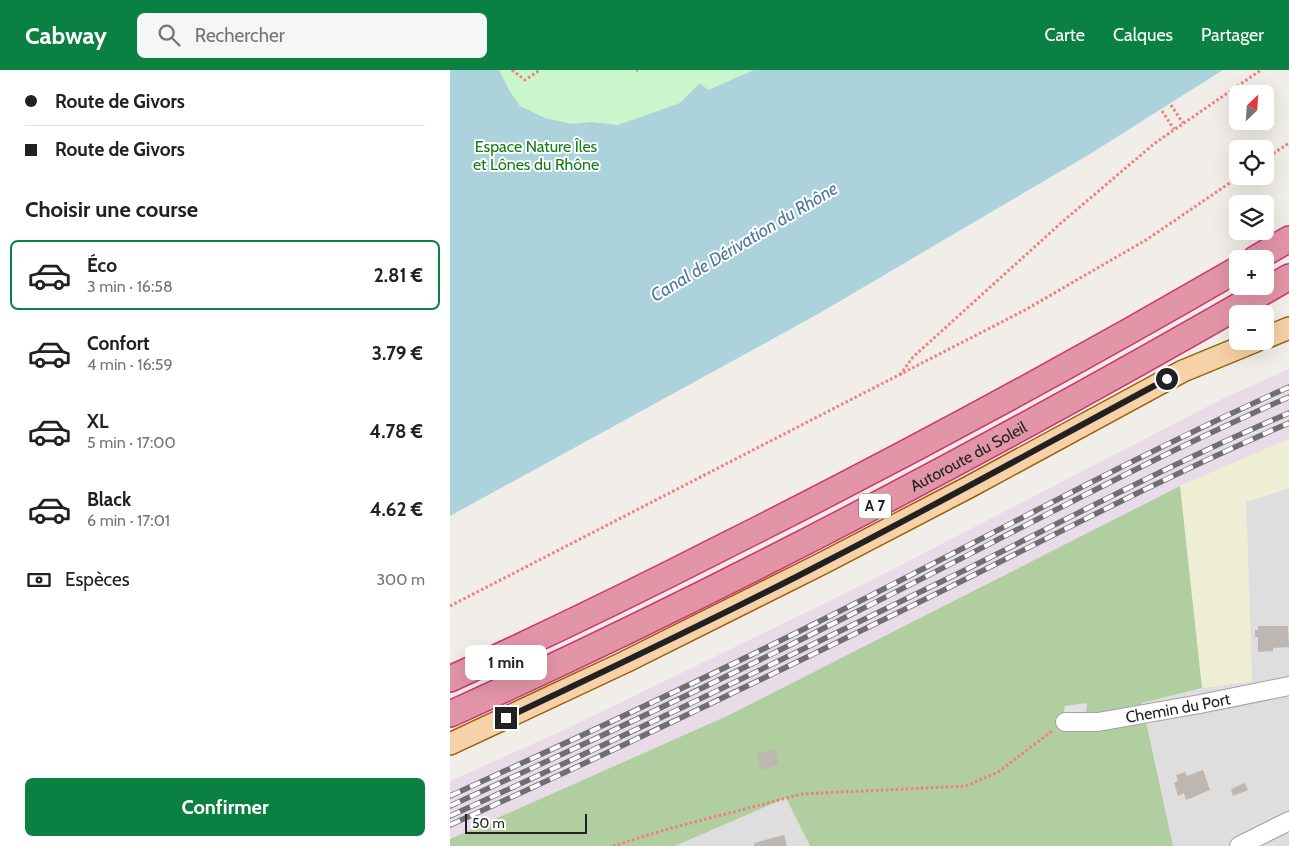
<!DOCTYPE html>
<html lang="fr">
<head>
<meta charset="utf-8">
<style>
  body { margin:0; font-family:Cabin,sans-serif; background:#f6f6f6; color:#202124; height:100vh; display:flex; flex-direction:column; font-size:19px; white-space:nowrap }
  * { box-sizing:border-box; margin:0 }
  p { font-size:16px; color:#757577 }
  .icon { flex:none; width:28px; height:28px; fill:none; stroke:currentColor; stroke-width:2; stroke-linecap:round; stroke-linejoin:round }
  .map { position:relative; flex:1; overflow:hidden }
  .sheet { display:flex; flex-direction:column; background:#fff; width:450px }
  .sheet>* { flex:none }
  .hud { display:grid; align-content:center; height:110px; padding:0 25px; background:#fff }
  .needle { width:32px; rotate:25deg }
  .buttons { position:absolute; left:779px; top:15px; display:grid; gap:10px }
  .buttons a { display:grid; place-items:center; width:45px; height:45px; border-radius:8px; background:#fff; box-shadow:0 5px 20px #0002; font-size:25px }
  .scale { position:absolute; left:15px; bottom:12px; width:122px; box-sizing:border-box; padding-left:5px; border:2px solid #212121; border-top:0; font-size:14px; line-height:18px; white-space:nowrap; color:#212121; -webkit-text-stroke:4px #fff; paint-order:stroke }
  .end { position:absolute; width:22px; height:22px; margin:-11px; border:6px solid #212121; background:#fff; box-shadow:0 0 0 2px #fff }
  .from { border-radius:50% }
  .bubble { position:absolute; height:35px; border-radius:8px; background:#fff; box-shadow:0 5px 20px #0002; font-size:16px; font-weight:800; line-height:35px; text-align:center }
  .hud b { display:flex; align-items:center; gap:18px; height:48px; font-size:19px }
  .hud b+b { border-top:1px solid #e0e0e0 }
  .hud i { width:12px; height:12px; background:#202124 }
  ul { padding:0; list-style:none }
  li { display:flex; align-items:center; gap:15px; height:70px; margin:0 10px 8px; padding:0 15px; border:2px solid transparent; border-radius:8px }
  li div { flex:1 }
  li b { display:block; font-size:19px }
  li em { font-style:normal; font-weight:800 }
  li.current { border-color:#0b8043 }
  li>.icon { width:45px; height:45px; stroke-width:1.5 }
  h2 { padding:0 25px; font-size:22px; line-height:60px }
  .pay { display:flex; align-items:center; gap:12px; height:55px; padding:0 25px; font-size:19px }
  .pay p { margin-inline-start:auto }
  .cta { display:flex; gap:10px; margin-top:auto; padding:10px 25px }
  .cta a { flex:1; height:58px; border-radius:8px; background:#0b8043; color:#fff; font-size:20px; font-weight:800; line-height:58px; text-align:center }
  header { display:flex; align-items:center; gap:30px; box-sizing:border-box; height:70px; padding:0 25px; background:#0b8043; color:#fff }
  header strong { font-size:24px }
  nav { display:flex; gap:28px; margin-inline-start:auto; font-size:18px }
  .search { width:350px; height:45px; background:#f6f6f6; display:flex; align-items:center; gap:12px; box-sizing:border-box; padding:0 18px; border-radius:8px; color:#757577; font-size:19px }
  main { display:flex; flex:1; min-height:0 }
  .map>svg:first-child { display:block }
</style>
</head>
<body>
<header>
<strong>Cabway</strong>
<div class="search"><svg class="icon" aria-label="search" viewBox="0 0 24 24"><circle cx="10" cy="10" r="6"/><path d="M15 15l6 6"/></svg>Rechercher</div>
<nav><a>Carte</a><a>Calques</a><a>Partager</a></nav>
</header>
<main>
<section class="sheet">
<div class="hud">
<b><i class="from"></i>Route de Givors</b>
<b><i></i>Route de Givors</b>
</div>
<h2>Choisir une course</h2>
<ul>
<li class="current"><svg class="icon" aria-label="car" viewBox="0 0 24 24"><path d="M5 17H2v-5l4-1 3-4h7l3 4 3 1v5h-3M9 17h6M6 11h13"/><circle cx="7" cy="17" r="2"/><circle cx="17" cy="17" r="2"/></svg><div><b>Éco</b><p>3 min · 16:58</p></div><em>2.81 €</em></li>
<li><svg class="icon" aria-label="car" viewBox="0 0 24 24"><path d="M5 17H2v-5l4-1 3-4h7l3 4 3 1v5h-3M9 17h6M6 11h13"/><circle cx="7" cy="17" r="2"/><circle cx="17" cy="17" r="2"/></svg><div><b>Confort</b><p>4 min · 16:59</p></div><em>3.79 €</em></li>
<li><svg class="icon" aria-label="car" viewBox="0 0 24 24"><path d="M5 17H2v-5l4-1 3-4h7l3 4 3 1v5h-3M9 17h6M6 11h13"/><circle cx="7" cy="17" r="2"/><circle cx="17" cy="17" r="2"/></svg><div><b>XL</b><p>5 min · 17:00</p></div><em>4.78 €</em></li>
<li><svg class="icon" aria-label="car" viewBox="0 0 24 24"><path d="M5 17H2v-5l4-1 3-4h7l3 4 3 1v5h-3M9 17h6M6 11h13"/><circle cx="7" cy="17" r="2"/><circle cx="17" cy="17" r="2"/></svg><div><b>Black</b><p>6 min · 17:01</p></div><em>4.62 €</em></li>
</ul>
<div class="pay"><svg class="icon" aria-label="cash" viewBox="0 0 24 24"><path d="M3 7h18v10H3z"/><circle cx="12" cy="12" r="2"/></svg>Espèces<p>300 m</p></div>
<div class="cta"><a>Confirmer</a></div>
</section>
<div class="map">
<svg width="839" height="776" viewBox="0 0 839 776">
  <rect width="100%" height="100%" fill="#f1eee9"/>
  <path fill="#dfdede" d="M839,418V776H723L692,633L752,618L802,611L796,432Z
    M337,728L360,776H225Z"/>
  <path fill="#eadbe8" d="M839,299V369L730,416L277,646L0,769V711L114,660L414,514L774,328Z"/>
  <path fill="#eeeed5" d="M839,369V418L796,432L802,611L752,618L730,416Z"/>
  <path fill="#b0cea0" d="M730,416L752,618L692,633L723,776H360L336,728L225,776H0V769L277,646Z"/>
  <path fill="#c9f7cb" d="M0,0H434L0,225Z"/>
  <path fill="#e1e1e1" d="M637,633L636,643L613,646L615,636Z"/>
  <path fill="#acd3dc" d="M0,0H49L59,20L70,36L95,48L122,54L142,52L168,55L230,33L250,13L258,20L304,0H773L640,84L368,244L0,446Z"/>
  <path fill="#beb7b1" d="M808,556H838L839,577L823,578V581L808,582V567H805V560H808Z
    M325,679L329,695L311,700L306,684Z
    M753,700L760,720L736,730L734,723L728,726L724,713L728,711L726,705L735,702L737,706Z
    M795,713L798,720L783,726L781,719Z
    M334,765L337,776H304V773Z"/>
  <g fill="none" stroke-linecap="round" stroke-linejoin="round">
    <g stroke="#a2a2a2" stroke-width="20">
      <g id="minor">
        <path id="s1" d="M615,652H648L750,634L839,616"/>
        <path d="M789,776L839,751"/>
      </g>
    </g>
    <g stroke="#966008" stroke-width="24">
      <path id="major" d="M815,268L839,258
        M0,674L175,592L373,493L519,417L733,301L806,271"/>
    </g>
    <g stroke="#d23271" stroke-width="28">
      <g id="highway">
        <path d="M805,189L839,169"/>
        <path d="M0,609C92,567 183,523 273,477C447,390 619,297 788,199"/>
        <path id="s2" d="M0,644C287,514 566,365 839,207"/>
      </g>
    </g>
    <path stroke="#f37e78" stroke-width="3" stroke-dasharray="2.5 2.5" stroke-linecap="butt" d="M62,0L75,10L90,0
      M186,0H188
      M721,35L733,53
      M712,41L724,59
      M815,89L839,73
      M450,305L463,287L611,153L705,73L811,0
      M0,536L575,240L696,170L790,106
      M163,776L218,759L352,724L516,716L548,702L602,661"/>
    <use href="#minor" stroke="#fff" stroke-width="18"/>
    <use href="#major" stroke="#f7d1a7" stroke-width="21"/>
    <use href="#highway" stroke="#e395a8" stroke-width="25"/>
    <g stroke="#6f6f6f" stroke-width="5.5">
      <path id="rail" d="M0,726C134,665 267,603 398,537C545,463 689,384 839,317
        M0,736C135,674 270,611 402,544C548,471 690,393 839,327
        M0,746C172,668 341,585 511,502C619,448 727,391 839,343
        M0,755C169,679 336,598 502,516C614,460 725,402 839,353"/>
    </g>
    <use href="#rail" stroke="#fff" stroke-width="4" stroke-dasharray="11" stroke-linecap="butt"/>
  </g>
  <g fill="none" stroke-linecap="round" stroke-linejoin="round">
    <path stroke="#212121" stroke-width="6" d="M56,648C163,597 270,547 375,492C490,433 603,370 717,309"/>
  </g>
  <g text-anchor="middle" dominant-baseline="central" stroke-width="4" stroke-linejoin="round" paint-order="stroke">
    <rect fill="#fff" stroke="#646464" stroke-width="1" x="409" y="423.5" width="32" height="25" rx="4"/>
    <g font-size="15" font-weight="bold" fill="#212121">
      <text x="425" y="436">A 7</text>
    </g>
    <g font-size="16" fill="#127c16" stroke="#fff">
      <text x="86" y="76">Espace Nature Îles<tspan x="86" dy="18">et Lônes du Rhône</tspan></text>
    </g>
    <g font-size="16" fill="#212121" stroke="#fff">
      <text stroke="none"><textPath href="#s2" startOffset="579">Autoroute du Soleil</textPath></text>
      <text stroke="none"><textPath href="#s1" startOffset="114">Chemin du Port</textPath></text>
    </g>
    <g font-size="18" font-style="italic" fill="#4c789d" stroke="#fff">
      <text transform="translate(294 172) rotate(-31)">Canal de Dérivation du Rhône</text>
    </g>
  </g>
</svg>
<div class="buttons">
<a><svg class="needle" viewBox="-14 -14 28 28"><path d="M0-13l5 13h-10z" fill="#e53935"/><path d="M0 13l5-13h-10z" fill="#757577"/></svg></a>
<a><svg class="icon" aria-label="locate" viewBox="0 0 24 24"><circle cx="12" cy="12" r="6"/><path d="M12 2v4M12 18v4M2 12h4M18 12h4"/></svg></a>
<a><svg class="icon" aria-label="layers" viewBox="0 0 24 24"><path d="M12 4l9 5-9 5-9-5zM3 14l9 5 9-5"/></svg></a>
<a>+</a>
<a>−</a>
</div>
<div class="scale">50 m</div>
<i class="end from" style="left:717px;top:309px"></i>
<i class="end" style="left:56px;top:648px"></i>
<div class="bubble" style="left:15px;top:575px;width:82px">1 min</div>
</div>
</main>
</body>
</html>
